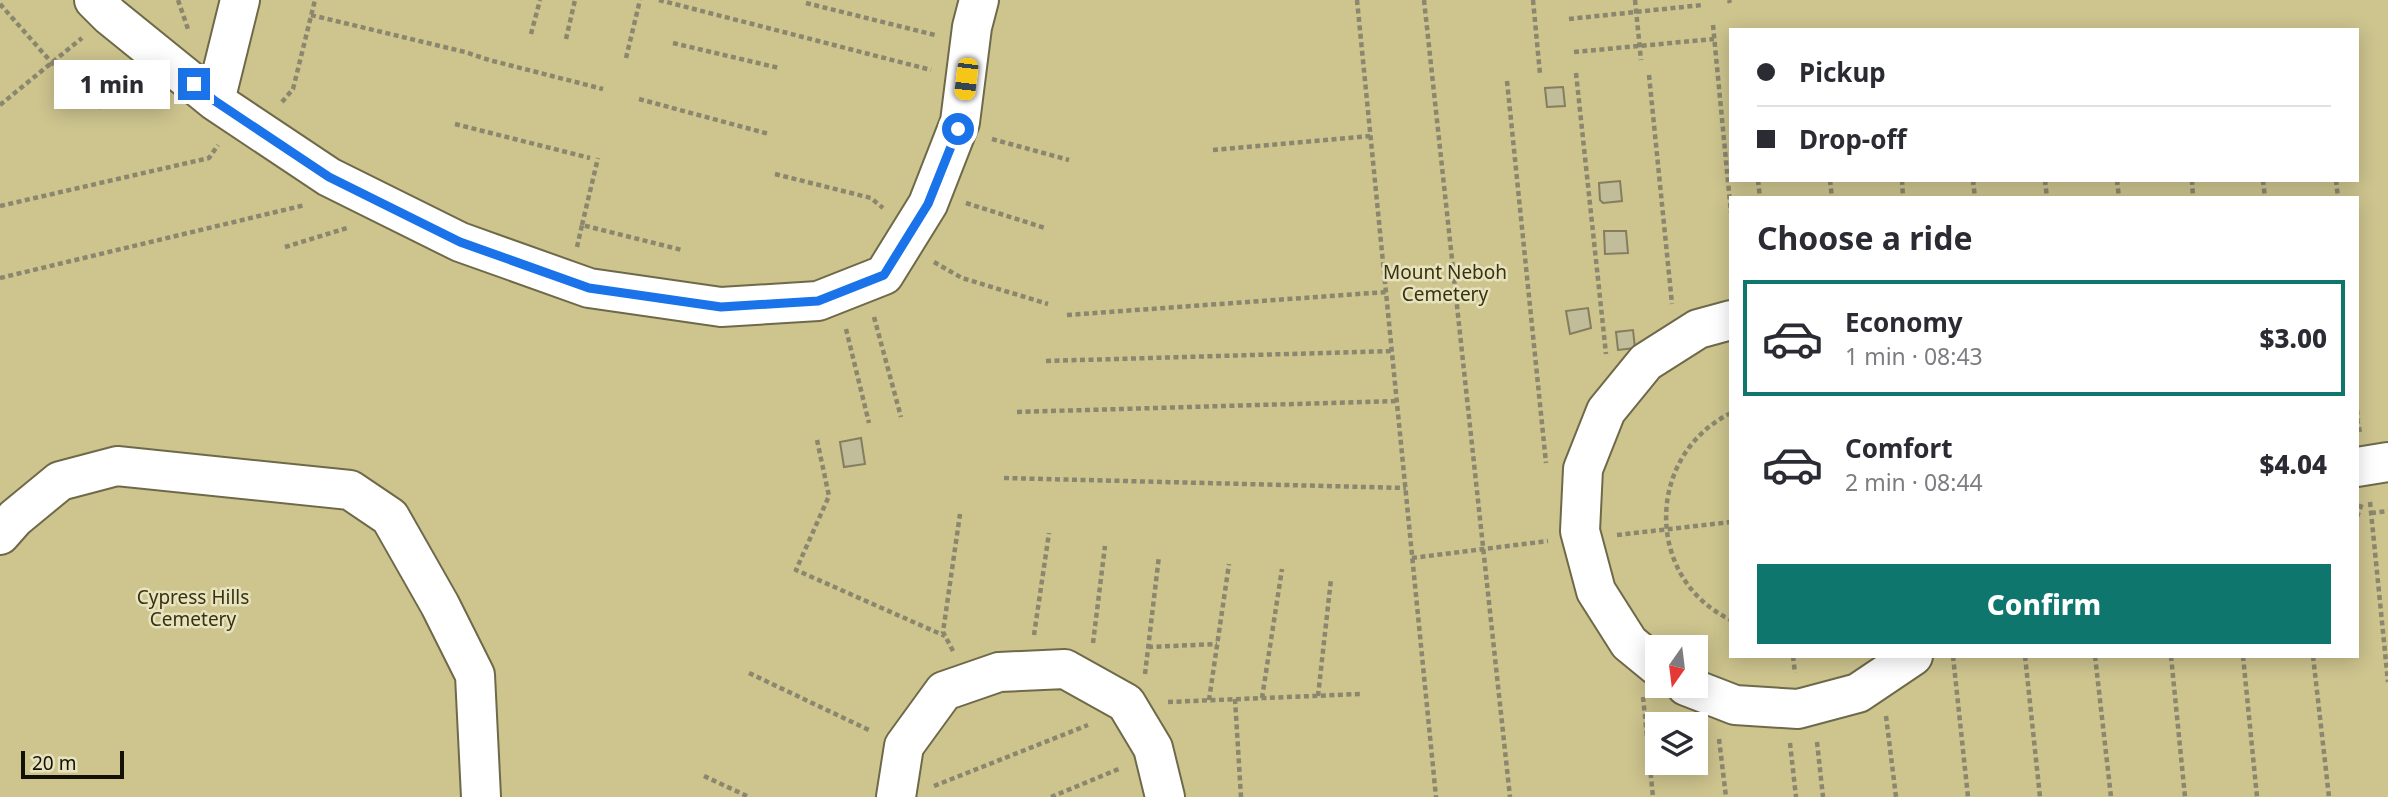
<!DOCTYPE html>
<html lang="en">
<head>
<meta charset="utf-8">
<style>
  body { margin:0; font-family:"Noto Sans",sans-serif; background:#f7f7f7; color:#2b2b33; height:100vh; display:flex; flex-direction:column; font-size:26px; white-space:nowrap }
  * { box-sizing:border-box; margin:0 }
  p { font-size:23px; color:#7c7c81 }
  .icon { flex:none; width:38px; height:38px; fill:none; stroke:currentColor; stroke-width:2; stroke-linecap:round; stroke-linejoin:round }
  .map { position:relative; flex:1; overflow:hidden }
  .details { position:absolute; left:1729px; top:196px; width:630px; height:462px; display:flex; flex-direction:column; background:#fff; border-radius:0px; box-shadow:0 4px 18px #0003 }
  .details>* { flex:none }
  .top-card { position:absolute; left:1729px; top:28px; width:630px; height:154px; border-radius:0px; box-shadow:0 4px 18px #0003; display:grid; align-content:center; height:154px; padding:0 28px; background:#fff }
  .needle { width:46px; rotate:194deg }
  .fabs { position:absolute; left:1645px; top:635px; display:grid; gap:14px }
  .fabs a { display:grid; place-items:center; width:63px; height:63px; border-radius:0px; background:#fff; box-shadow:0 4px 18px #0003; font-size:35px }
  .scale { position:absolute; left:21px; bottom:18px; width:103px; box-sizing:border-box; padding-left:7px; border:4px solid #131105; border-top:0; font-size:19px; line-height:24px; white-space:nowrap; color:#131105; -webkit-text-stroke:5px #e8e3bf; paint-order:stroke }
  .end { position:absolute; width:32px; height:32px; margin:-16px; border:9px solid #1a73e8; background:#fff; box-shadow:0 0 0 4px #fff }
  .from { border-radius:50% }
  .bubble { position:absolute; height:49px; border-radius:0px; background:#fff; box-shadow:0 4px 18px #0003; font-size:23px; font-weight:800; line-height:49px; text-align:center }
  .car { position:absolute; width:21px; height:42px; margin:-21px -10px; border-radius:9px; box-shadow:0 0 5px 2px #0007; background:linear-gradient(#f5c518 24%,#345 0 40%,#f5c518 0 76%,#345 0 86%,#f5c518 0) }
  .top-card b { display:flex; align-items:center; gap:24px; height:66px; font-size:26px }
  .top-card b+b { border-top:2px solid #e1e1e2 }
  .top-card i { width:18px; height:18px; background:#2b2b33 }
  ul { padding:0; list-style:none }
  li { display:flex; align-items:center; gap:21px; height:116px; margin:0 14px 10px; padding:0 14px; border:4px solid transparent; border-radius:0px }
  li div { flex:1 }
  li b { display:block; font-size:26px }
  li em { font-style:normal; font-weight:800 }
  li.current { border-color:#0f766e }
  li>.icon { width:63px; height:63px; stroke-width:1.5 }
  h2 { padding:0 28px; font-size:32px; line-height:84px }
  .button { display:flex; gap:14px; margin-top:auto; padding:14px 28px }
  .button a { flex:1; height:80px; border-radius:0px; background:#0f766e; color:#fff; font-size:28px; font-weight:800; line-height:80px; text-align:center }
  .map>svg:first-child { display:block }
</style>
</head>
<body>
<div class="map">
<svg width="2388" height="797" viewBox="0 0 2388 797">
  <rect width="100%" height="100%" fill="#e8e3bf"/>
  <path fill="#cdc48e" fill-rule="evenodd" d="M0,0H2388V797H0ZM1731,30H2357V180H1731ZM1731,198H2357V656H1731ZM1657,648H1696V686H1657ZM1657,724H1696V763H1657Z"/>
  <path fill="#c1bc99" stroke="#847e5e" stroke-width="2" d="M1563,87L1565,106L1547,107L1545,88Z
    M1620,181L1622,201L1603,203L1600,200L1599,183Z
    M1604,231H1626L1628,253L1605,254Z
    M1588,308L1591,328L1570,334L1566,311Z
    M1633,330L1635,348L1618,350L1616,332Z
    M861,438L865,464L844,467L840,442Z"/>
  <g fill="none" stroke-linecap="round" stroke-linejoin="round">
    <g stroke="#6e6949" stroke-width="42">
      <path id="minor" d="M94,0L110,16L215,101L329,177L460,242L589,288L721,307L818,301L884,275L928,204L960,122L972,27L979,0
        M215,101L240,0
        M2357,467L2388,462
        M0,535L15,518L60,481L117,466L350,490L390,517L440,605L475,675L481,797
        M1657,666L1629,643L1596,591L1580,531L1583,469L1606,411L1646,362L1698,329L1731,320
        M1686,686L1735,705L1798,709L1858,693L1913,656
        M896,797L904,746L944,691L999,672L1065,669L1126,703L1153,748L1165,797"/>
    </g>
    <path stroke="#8b876e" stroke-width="4.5" stroke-dasharray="5 3.5" stroke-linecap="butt" d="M178,0L189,32
      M659,0L931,70
      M1357,0L1436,797
      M1424,0L1510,797
      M1533,0L1540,74
      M1635,0L1641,60
      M1729,0L1730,3
      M806,3L935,35
      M0,4L52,63L102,108
      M311,15L465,52L489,60L603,89
      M1569,19L1702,5
      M1713,25L1731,213
      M531,34L540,0
      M566,39L575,0
      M673,43L779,68
      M1574,52L1714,39
      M626,58L640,0
      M1576,73L1606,354
      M1649,75L1672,304
      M1507,81L1546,463
      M639,99L769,134
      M282,102L293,89L315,0
      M0,105L82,38
      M455,124L590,158
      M992,139L1069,160
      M1213,150L1370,136
      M775,174L871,198L883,208
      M1758,180L1760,198
      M1830,180L1832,198
      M1902,180L1903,198
      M1973,180L1975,198
      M2045,180L2047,198
      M2117,180L2119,198
      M2192,180L2193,198
      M2263,180L2265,198
      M2336,180L2338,198
      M966,203L1045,228
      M0,206L209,158L218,145
      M582,225L598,158
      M285,247L350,227
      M577,247L582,225L682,250
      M934,262L962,278L1048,304
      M0,278L305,205
      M1067,315L1386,292
      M874,317L901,417
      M846,329L869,423
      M1046,361L1392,351
      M2357,410L2358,420
      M1017,412L1397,401
      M1731,413C1645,455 1644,579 1731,620
      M2357,419L2360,432
      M817,440L829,496L796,570L945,636
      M1004,478L1406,488
      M2370,502L2388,682
      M2371,513L2388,511
      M2357,517L2362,503
      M1617,535L1731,522
      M1412,558L1548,541
      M1034,635L1049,533
      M1093,643L1105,546
      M1148,647L1217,644
      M953,651L943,632L960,514
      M1793,656L1795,673
      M1953,656L1968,797
      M2025,656L2040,797
      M2095,656L2111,797
      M2171,656L2185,797
      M2243,656L2257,797
      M2313,656L2329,797
      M749,673L871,731
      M1145,674L1159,556
      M1318,696L1331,579
      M1643,697L1653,797
      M1262,698L1282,569
      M1235,699L1241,797
      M1209,700L1229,564
      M1168,702L1360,694
      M1886,716L1896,797
      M1719,739L1726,797
      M1817,742L1823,797
      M1790,743L1796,797
      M704,776L749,797
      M934,786L1088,725
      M1051,797L1121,768"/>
    <use href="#minor" stroke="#fff" stroke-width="38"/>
  </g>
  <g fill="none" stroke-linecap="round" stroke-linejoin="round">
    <path stroke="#1a73e8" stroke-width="9" d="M194,84L215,101L329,177L460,242L589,288L721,307L818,301L884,275L928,204L958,129"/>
  </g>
  <g text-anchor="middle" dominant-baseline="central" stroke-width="5" stroke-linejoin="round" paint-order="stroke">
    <g font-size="19" fill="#383210" stroke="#e8e3bf">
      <text x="1445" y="272">Mount Neboh<tspan x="1445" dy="22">Cemetery</tspan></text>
      <text x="193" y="597">Cypress Hills<tspan x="193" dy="22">Cemetery</tspan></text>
    </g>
  </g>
</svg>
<div class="fabs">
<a><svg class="needle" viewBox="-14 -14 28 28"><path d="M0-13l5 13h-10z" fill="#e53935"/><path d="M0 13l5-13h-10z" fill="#7c7c81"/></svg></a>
<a><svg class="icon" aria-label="layers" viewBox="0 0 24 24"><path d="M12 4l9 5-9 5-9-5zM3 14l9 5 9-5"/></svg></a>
</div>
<div class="scale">20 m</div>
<i class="end from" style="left:958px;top:129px"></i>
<i class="end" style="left:194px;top:84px"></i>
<div class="bubble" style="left:54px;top:60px;width:116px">1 min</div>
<i class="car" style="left:966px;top:79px;rotate:187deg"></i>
<div class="top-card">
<b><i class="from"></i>Pickup</b>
<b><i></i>Drop-off</b>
</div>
<section class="details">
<h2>Choose a ride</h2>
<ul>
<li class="current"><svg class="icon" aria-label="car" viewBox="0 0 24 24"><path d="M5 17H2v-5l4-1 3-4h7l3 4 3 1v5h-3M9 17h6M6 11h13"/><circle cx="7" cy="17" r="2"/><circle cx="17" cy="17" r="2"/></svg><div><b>Economy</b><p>1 min · 08:43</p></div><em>$3.00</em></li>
<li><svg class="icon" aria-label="car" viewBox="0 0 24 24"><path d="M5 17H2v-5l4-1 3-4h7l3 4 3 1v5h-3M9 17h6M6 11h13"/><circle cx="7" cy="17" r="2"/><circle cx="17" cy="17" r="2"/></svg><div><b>Comfort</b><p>2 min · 08:44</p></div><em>$4.04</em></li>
</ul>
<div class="button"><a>Confirm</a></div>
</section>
</div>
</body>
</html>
